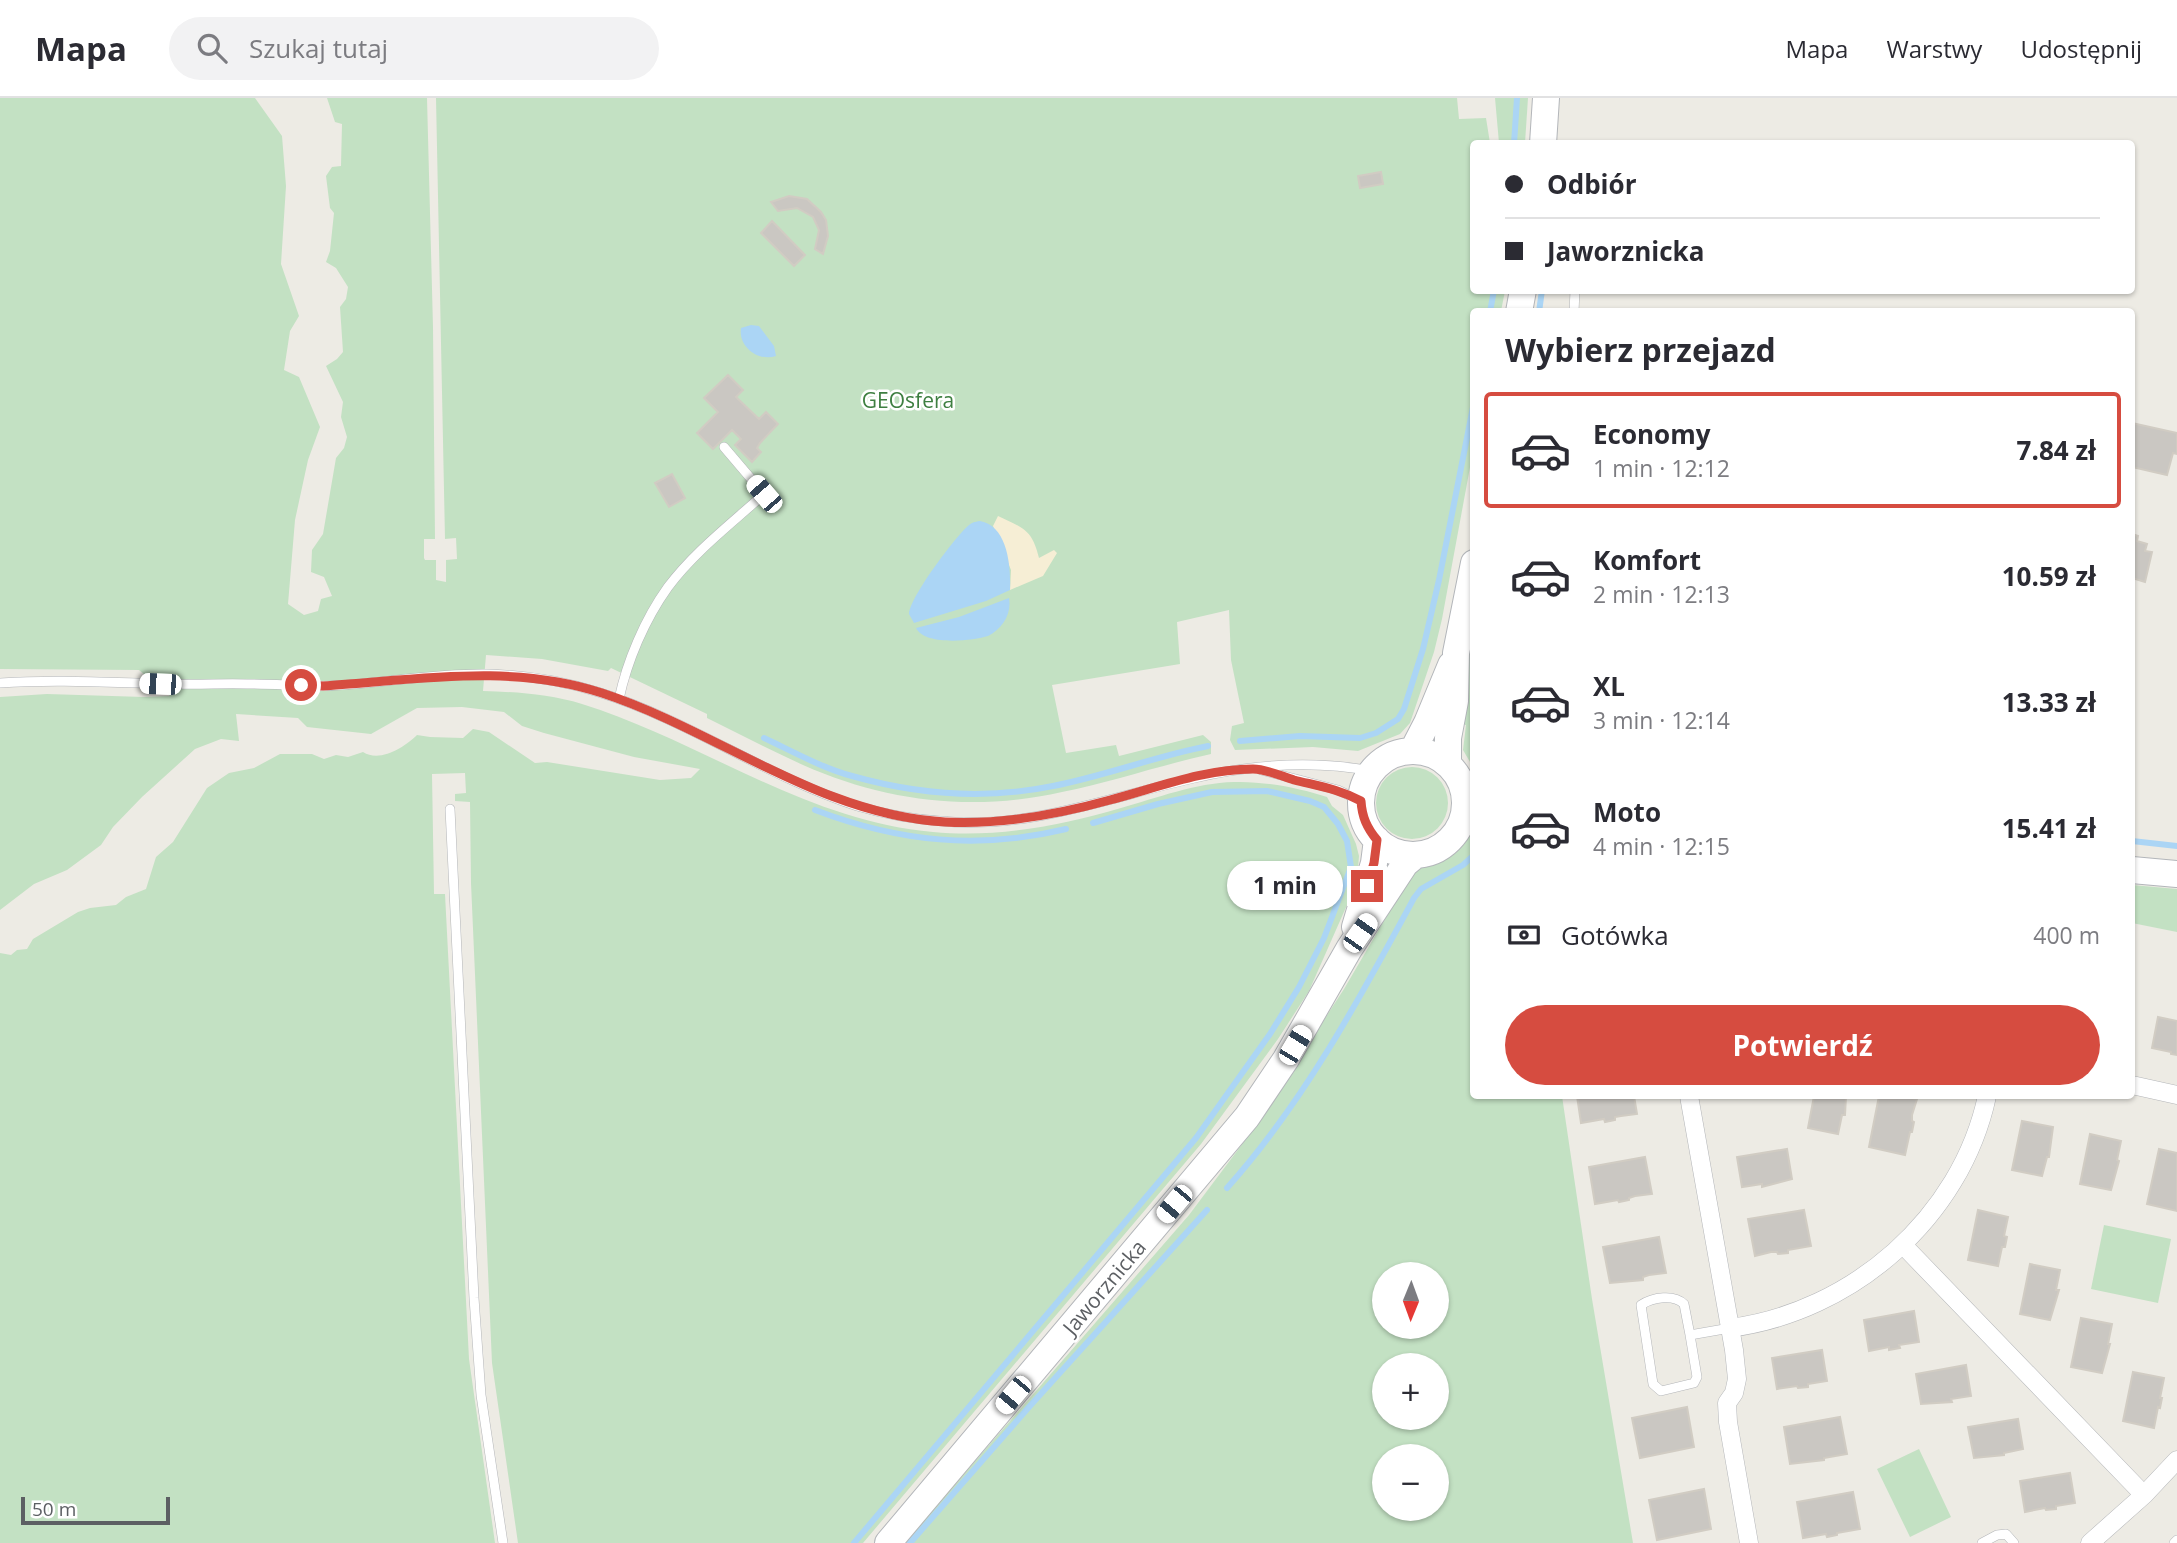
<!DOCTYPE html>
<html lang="pl">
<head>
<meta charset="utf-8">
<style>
  body { margin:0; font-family:"Open Sans",sans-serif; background:#f2f2f3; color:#2b2b33; height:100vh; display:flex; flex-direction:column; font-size:26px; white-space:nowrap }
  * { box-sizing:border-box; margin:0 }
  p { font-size:23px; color:#7c7c81 }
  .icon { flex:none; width:38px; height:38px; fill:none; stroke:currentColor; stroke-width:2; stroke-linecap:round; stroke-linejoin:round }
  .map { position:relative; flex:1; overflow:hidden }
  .sheet { position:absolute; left:1470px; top:210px; width:665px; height:791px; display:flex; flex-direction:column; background:#fff; border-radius:7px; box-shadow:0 2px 5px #0004 }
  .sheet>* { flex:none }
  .top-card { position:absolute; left:1470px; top:42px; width:665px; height:154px; border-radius:7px; box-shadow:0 2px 5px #0004; display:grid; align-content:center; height:154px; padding:0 35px; background:#fff }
  .needle { width:46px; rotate:181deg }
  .fabs { position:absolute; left:1372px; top:1164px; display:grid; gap:14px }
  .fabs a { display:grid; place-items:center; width:77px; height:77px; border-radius:50%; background:#fff; box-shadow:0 2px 5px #0004; font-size:35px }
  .scale { position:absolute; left:21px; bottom:18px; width:149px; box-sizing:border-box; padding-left:7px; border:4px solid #5c5f63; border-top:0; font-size:19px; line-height:24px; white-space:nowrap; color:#5c5f63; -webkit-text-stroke:5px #fff; paint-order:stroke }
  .end { position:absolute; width:32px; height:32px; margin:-16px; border:9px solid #d64c40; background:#fff; box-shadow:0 0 0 4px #fff }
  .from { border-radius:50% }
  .bubble { position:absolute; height:49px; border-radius:24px; background:#fff; box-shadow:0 2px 5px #0004; font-size:23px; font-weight:700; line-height:49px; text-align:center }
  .car { position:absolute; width:21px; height:42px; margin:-21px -10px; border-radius:9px; box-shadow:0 0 5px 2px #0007; background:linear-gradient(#fff 24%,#345 0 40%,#fff 0 76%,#345 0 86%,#fff 0) }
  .top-card b { display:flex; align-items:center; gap:24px; height:66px; font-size:26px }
  .top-card b+b { border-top:2px solid #e1e1e2 }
  .top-card i { width:18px; height:18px; background:#2b2b33 }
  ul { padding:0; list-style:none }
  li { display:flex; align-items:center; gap:21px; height:116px; margin:0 14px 10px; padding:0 21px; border:4px solid transparent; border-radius:7px }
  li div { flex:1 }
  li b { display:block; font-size:26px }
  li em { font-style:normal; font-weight:700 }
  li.on { border-color:#d64c40 }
  li>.icon { width:63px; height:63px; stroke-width:1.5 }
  h2 { padding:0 35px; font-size:32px; line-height:84px }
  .pay { display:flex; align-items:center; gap:18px; height:77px; padding:0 35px; font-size:26px }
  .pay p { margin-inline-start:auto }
  .primary-button { display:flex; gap:14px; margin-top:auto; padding:14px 35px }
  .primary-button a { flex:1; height:80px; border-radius:42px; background:#d64c40; color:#fff; font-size:28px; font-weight:700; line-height:80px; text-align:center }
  header { display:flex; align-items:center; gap:42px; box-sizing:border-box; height:98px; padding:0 35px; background:#fff; border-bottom:2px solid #e1e1e2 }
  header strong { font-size:33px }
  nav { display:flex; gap:38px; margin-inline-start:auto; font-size:24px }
  .search { width:490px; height:63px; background:#f2f2f3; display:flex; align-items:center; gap:18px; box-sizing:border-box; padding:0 24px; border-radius:38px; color:#7c7c81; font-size:26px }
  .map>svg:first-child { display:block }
</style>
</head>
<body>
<header>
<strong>Mapa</strong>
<div class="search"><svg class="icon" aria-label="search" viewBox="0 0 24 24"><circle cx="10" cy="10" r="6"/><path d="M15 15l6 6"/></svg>Szukaj tutaj</div>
<nav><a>Mapa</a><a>Warstwy</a><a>Udostępnij</a></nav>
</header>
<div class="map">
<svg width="2177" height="1445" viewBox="0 0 2177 1445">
  <rect width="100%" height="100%" fill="#edebe4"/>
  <path fill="#c3e1c3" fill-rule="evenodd" d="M0,0H255L282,38L286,88L281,166L299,218L290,233L284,272L299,279L320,329L308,362L295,422L288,506L304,517L318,513L321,501L332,498L324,479L311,474L312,452L323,436L336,360L344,350L347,339L341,319L343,304L326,268L337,261L343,254L340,209L346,201L348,189L336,170L326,164L330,153L334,115L330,110L326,78L332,69L341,68L342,26L335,24L327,0H427L433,229L435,441H424V460L425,462H436V482L446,484V462L457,461L456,440L445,441L436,0H1457L1459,21L1486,20L1490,45L1474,46V192L1505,193L1501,213L1474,214L1473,353L1442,521L1434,554L1410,625L1400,636L1358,653L1313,649L1235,652L1230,642L1232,628L1244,625L1231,562L1229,512L1177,524L1180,566L1052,587L1066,655L1116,647L1119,658L1203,637L1211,644V656C1161,667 1112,684 1062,694C974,714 886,704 803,667C770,652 739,636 707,620V616L611,570L608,573L542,561L486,557L483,593C516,594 550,596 582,606C701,643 805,723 933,734C997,740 1059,728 1121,710C1157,700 1195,685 1234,684C1264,683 1299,690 1327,699L1332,708L1343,717L1356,746L1359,758L1358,770L1347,807L1309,893L1278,941L1201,1046L863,1445H518L492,1265L471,785L470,704L455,703V696L466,695L465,675L432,676L434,796H445L469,1261L495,1445H0V855L11,857L17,852L27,851L33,841L78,814L90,810L116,807L126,799L146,791L156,759L173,744L207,690L229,675L254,670L280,656H312L324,661L336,657L348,659L363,654C380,665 405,649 417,637L430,639L463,640L473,631L489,634L535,665L547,664L660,682L691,680L700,671L634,659L544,635L522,628L504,614L462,609L417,610L371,636L307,629L298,620L236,616L239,643L221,641L195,651L142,699L113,729L101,747L67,772L34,786L0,812V599L47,596L144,599L170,598L139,572L0,571Z
    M1495,0H1528L1525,45H1499Z
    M1473,523V669L1463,652L1466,627L1456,625Z
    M1376 705a36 36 0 1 1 72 0a36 36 0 1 1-72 0Z
    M1470,737H1473L1474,998H1562L1592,1201L1633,1445H904L1189,1117L1249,1037L1344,891L1392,809L1410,770L1423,764L1448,757ZM1384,1176H1437V1228H1384ZM1384,1267H1437V1320H1384ZM1384,1358H1437V1410H1384Z
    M2132,787L2177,791V834L2132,825Z
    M2104,1127L2171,1141L2158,1205L2091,1191Z
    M1919,1351L1951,1419L1910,1439L1877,1371Z"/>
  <path fill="#f6eed5" d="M998,418C1023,430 1032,431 1039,460L1054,452L1057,455L1043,478L1010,492L1011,472L993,428Z"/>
  <path fill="#abd5f5" d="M751,227L759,228L774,248L776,258C759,264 738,249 741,230Z
    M980,423C1008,428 1011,469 1010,492L986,503L914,525L909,516C910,499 955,439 969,427C973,424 974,424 980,423Z
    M1009,500C1012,516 1002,531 988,538C972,543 925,548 916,530L959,519Z"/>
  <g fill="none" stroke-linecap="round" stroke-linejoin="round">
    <path stroke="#abd5f5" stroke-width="6" d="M1514,46L1517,0
      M1490,214L1494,192
      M1539,214L1542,192
      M764,640C792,653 822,670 852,678C919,697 985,702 1053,688C1105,678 1156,658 1208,648
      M1240,643L1300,638L1360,640L1376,635L1398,621L1404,611L1423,551L1439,482L1474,304
      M815,712C899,744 979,752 1066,731
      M2132,743L2177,748
      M1227,1090C1304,1004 1360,900 1414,800L1421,791L1463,767L1474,757
      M854,1445L1196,1040L1270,936L1299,889L1324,840L1351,769L1347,743L1338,726L1324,709L1310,703L1267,693L1212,694L1158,706L1093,725
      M910,1445L1029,1309L1207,1112"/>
  </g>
  <path fill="#cac7c2" stroke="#d1ccc3" stroke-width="2" d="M1381,74L1383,86L1360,90L1358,78Z
    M789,98L807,101L821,114L826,122L828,138L823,156L815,151L819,132L813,119L797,110L778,113L771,104Z
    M772,123L805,157L794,168L761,135Z
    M728,277L743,292L736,299L759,321L766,314L778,326L760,345L757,350L761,354L752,364L735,347L741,341L732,332L713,351L697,335L718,314L704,300Z
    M2132,325L2177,335V356L2173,355L2167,377L2132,369Z
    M672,376L685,400L669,409L655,385Z
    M2132,436L2138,438L2137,443L2147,446L2145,453L2152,454L2145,484L2132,480Z
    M2158,919L2177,923V957L2171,956V954L2152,950Z
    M1577,998H1634L1637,1016L1621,1018L1615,1019V1022L1605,1024L1604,1021L1581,1025Z
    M1814,998H1846L1845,1017H1842L1838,1036L1808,1030Z
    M1879,998H1901L1917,1001L1912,1017V1023L1914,1024L1912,1034H1910L1905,1057L1869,1049Z
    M2022,1023L2053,1029L2049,1059H2047L2042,1078L2012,1072Z
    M2090,1036L2121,1043L2117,1062L2119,1063L2111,1092L2080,1086Z
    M1787,1051L1792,1081L1762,1089V1086L1742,1089L1737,1059Z
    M2159,1051L2177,1055V1113L2147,1106Z
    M1645,1059L1652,1096L1635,1098L1629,1100V1102L1619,1104L1618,1102L1595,1106L1589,1069Z
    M1804,1112L1811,1148L1788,1152V1155L1778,1156L1777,1154H1771L1755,1158L1748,1121Z
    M1978,1112L2008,1119L2004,1138L2007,1139L2005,1149H2002L1998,1168L1968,1162Z
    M1659,1139L1666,1175L1649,1177L1643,1179V1182L1610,1185L1603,1149Z
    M2030,1166L2060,1172L2056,1192H2059L2050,1222L2020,1216Z
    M1914,1213L1919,1244L1899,1247L1900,1250L1889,1252V1249L1869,1253L1864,1222Z
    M2081,1220L2112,1226L2108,1246H2110L2102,1275L2071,1269Z
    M1822,1252L1827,1283L1808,1286V1289L1798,1290L1797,1288L1777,1291L1772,1260Z
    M1966,1267L1971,1298L1951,1301L1952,1304L1921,1306L1916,1276Z
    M2133,1274L2164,1280L2160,1300H2162L2160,1310L2158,1309L2154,1330L2123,1323Z
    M1687,1309L1694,1349L1640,1360L1632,1320Z
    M1840,1319L1847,1356L1824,1360V1362L1790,1366L1784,1329Z
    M2018,1321L2023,1351L2004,1355V1357L1974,1360L1968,1329Z
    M2070,1375L2075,1405L2056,1408V1411L2046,1412L2045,1410L2025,1414L2020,1383Z
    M1704,1391L1711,1431L1657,1442L1649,1402Z
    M1853,1394L1860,1431L1837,1435V1437L1827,1439L1826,1436L1803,1440L1797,1404Z"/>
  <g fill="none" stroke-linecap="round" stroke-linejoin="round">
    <g stroke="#b4b6b9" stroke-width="10">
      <path id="lane" d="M1574,214L1575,192
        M0,585C59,581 118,585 177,586C200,587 224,585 247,586C273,586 299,588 325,588C379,586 433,575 487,576C524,577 563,583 598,594C689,622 767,679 857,708C884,716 912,721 940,723C1026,732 1107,700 1190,681C1248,667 1312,662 1372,673
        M619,601C627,563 645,521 668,489C694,454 732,425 764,396L724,349
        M1261,672L1338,692L1361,703
        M450,711L474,1200L481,1297L503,1445
        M1690,1237L1697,1279L1694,1285L1661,1293L1653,1286L1641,1207C1653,1199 1674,1196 1684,1206L1690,1237L1730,1230
        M1982,1445L1997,1437L2006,1436L2014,1445
        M2174,1445L2177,1442"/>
    </g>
    <g stroke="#b4b6b9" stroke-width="19">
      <path id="street" d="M2132,987L2177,997
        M1689,998L1734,1252L1737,1281L1734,1295L1727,1305L1728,1324L1749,1445
        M1904,1148L2144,1397
        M1730,1230C1852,1214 1961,1120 1987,998
        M2090,1445L2144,1397L2177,1362"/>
    </g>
    <g stroke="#b3b6ba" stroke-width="28">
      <path id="secondary" d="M1543,46L1546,0
        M1519,214L1523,192
        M1413,652L1427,625L1451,567
        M1361 705a52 52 0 1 1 104 0a52 52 0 1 1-104 0Z
        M1448,666V640L1455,603L1456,555L1474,465
        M2132,772L2177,776
        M1355,829L1374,765L1377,742
        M888,1445L1247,1019L1286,961L1349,851L1405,766L1416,757"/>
    </g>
    <use href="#lane" stroke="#fff" stroke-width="9"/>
    <use href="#street" stroke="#fff" stroke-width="18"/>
    <use href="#secondary" stroke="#fff" stroke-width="26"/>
  </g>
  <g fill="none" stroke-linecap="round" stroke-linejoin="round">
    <path stroke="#d64c40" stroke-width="9" d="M301,587L323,588C417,582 511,565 602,595C718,633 819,717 945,724C1001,727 1056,717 1110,702C1156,690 1204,671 1253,671C1266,671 1281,678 1294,682C1318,688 1339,691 1361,703C1362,719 1367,730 1377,742L1374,765L1367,788"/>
  </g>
  <g text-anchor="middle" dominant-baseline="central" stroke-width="5" stroke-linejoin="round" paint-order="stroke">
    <g font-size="21" fill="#3e7f41" stroke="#fff">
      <text x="908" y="302">GEOsfera</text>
    </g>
    <g font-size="21" fill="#5c5f63" stroke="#fff">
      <text transform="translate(1104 1189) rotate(-50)">Jaworznicka</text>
    </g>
  </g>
</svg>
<div class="fabs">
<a><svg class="needle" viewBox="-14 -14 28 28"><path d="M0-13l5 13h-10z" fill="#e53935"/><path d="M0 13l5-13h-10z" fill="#7c7c81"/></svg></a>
<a>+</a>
<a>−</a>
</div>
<div class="scale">50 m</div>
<i class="end from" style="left:301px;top:587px"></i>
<i class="end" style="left:1367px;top:788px"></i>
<div class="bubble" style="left:1227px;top:763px;width:116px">1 min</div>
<i class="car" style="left:764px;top:396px;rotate:319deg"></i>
<i class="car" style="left:160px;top:586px;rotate:272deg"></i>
<i class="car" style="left:1360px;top:835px;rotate:35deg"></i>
<i class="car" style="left:1295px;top:947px;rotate:31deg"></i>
<i class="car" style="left:1174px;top:1106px;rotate:220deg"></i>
<i class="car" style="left:1013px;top:1297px;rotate:220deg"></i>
<div class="top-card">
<b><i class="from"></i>Odbiór</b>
<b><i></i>Jaworznicka</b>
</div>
<section class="sheet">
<h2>Wybierz przejazd</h2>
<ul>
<li class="on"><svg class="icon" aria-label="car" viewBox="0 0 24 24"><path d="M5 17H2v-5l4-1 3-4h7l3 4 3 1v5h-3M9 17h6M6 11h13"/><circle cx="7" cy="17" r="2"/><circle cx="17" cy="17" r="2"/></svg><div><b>Economy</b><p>1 min · 12:12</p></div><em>7.84 zł</em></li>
<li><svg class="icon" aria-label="car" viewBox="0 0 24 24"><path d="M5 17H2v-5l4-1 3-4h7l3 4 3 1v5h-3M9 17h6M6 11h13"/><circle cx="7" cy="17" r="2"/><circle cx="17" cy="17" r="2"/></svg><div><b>Komfort</b><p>2 min · 12:13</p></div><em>10.59 zł</em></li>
<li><svg class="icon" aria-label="car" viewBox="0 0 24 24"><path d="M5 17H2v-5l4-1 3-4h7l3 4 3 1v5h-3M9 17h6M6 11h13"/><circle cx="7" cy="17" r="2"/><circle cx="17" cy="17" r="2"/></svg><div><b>XL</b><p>3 min · 12:14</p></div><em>13.33 zł</em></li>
<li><svg class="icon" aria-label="car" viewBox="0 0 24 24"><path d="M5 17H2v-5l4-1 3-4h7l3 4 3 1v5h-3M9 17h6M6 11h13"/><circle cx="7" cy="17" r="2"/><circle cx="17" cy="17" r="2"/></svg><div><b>Moto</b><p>4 min · 12:15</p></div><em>15.41 zł</em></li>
</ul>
<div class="pay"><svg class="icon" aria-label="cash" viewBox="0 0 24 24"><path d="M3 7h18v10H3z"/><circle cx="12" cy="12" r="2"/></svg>Gotówka<p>400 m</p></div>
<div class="primary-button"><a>Potwierdź</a></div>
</section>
</div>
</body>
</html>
